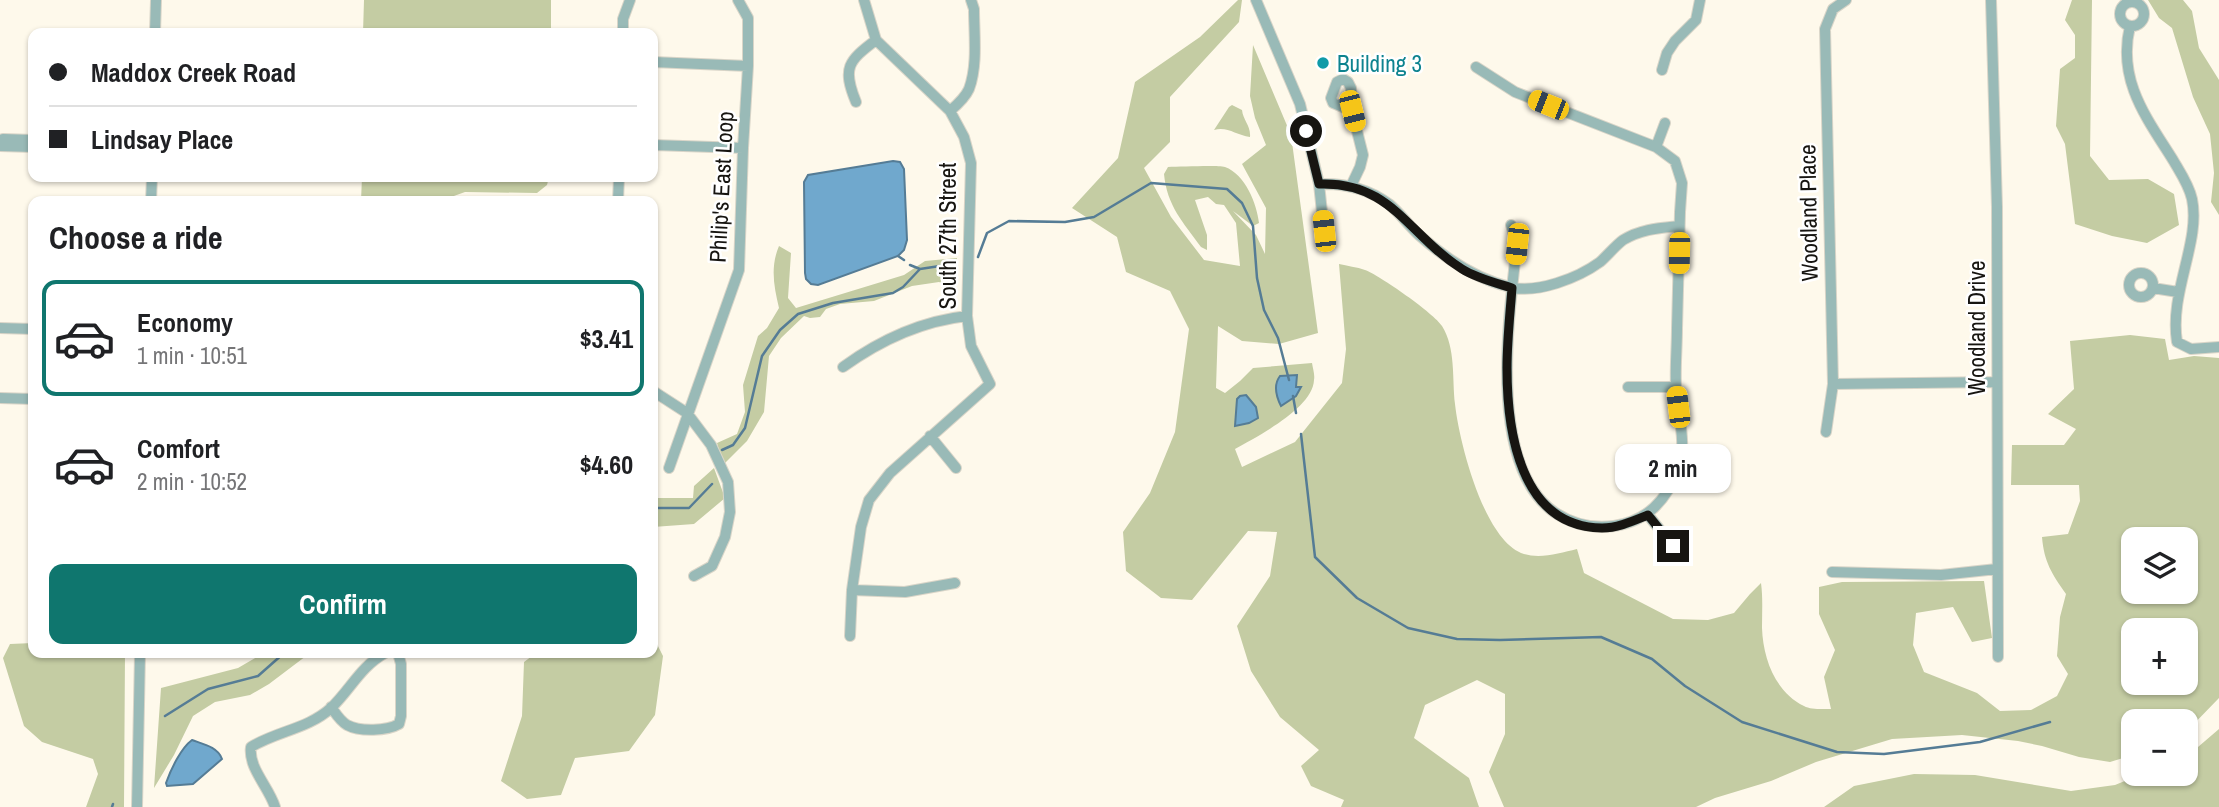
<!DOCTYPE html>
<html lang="en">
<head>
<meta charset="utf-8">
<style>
  body { margin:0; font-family:"Archivo Narrow",sans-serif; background:#f2f2f2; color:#202124; height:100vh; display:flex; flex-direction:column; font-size:26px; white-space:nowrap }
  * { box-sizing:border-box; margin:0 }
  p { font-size:23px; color:#757577 }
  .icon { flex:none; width:38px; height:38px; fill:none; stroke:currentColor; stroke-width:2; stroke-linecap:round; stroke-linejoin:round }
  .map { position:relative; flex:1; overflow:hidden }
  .drawer { position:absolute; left:28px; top:196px; width:630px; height:462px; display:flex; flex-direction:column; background:#fff; border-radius:14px; box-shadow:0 2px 5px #0004 }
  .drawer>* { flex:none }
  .top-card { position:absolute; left:28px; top:28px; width:630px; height:154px; border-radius:14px; box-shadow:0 2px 5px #0004; display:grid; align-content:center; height:154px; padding:0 21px; background:#fff }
  .fabs { position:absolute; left:2121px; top:527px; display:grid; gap:14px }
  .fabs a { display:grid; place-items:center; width:77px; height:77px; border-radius:14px; background:#fff; box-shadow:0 2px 5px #0004; font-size:35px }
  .end { position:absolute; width:32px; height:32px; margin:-16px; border:9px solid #171511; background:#fff; box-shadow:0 0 0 4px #fff }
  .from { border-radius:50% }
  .bubble { position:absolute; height:49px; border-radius:14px; background:#fff; box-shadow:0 2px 5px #0004; font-size:23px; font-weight:800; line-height:49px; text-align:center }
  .car { position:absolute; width:21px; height:42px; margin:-21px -10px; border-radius:9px; box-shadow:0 0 5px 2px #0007; background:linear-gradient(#f5c518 24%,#345 0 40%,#f5c518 0 76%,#345 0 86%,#f5c518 0) }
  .top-card b { display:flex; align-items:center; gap:24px; height:66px; font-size:26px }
  .top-card b+b { border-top:2px solid #e0e0e0 }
  .top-card i { width:18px; height:18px; background:#202124 }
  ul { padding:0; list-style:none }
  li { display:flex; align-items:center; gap:21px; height:116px; margin:0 14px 10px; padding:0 7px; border:4px solid transparent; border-radius:14px }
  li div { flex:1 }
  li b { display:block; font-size:26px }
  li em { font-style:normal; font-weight:800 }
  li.on { border-color:#0f766e }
  li>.icon { width:63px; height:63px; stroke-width:1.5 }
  h2 { padding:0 21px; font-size:32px; line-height:84px }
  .action { display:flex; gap:14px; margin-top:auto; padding:14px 21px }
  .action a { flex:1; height:80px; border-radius:14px; background:#0f766e; color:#fff; font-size:28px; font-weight:800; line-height:80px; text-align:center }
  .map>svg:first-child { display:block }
</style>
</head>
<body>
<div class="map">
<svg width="2219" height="807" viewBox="0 0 2219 807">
  <rect width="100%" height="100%" fill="#fef9eb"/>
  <path fill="#c4cca3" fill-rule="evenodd" d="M364,0H551V33H363Z
    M1238,0H1242L1239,22L1170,97V142L1144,168L1171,217L1204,260L1240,266L1236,223L1224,205L1216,204L1208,197L1195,200L1207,235V250L1201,247C1183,222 1167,206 1164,174L1168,167C1180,167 1216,165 1225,167C1245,174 1257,204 1259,223L1253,226L1233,211L1256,235L1265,254L1266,208L1242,164L1266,145L1255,118L1250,96L1253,45L1291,135L1318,333L1279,344L1242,341L1218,326L1216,388L1225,393L1240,381L1253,368L1312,363C1313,369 1315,375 1314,380C1313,408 1258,436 1235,449L1242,467L1295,442L1342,383L1346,349L1339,264C1347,266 1357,267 1365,270C1379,275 1435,314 1442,326C1456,348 1452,379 1455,404C1459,441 1484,542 1524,554C1541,559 1560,553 1577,549L1584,573L1673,619L1708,620L1734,613L1750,594L1761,583C1763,598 1762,612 1762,628C1763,658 1775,692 1804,706C1811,710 1823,709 1831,709L1824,677L1835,650L1819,614V587L1842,582L1984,581L1992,638L1972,642L1953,607L1916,613L1913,645L1924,672L1977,693L2000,711L2031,710L2057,696L2068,674L2057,656L2060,617L2066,594C2052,574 2044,562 2042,537L2068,534L2080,501L2079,485H2011L2012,445H2064L2076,429L2048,414L2074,389L2070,341L2130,335L2165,339L2169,360L2194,356L2219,358V698L2186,732V721H2133V755L2110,762L2079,757L2042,746L2018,741L1962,735L1892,739L1816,762L1771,781L1715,798L1696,807H1504L1489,772L1505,734V694L1477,680L1425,705L1414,738L1469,778L1479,807H1341L1344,800L1311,786L1301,766L1319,750L1280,717L1251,671L1237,626L1270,576L1277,532L1248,531L1192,600L1161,598L1126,571L1123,532L1150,493L1175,432L1189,329L1170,291L1126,272L1117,237L1072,208L1118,158L1135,82L1200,37ZM2133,539H2186V592H2133ZM2133,630H2186V682H2133Z
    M2072,0H2092L2090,156L2109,180L2148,179L2174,194L2179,225L2147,243L2112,236L2075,224L2065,144L2056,126L2060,69L2075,58V35L2065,20Z
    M2148,0H2183L2192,11L2199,48L2219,80V215L2211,202L2214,173L2210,134L2193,97L2172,28L2159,18Z
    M1232,105L1242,110C1243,120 1251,126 1250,137C1236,135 1227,126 1214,130L1229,107Z
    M362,177H549L547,185L537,193L465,192L440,201H361Z
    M779,246L791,253L788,298L796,308L904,275L925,261L957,258L956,287H952L939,282L912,286L874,301L840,304L826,309L820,317L810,318L804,316L781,338L769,356L764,412L747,441L723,465L717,443L737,434L745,412L743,385L758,336L767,328L779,308C774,287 770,267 779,246Z
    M714,468L725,498L694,524L653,527V498H693L694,486Z
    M653,641L656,642L663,656L655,715L629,751L575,758L561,795L527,799L501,781L522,716L524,662L536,653H653Z
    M33,643V653H125L124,807H86L98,774L93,759L42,742L24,726L3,658L10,644Z
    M264,653H310L269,684L250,695L215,702L193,716L174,755L154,788L161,688L238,668Z
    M2219,729V807H1824L1854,786L1914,774L1975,775L2071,791L2115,785L2142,774H2186V753L2198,747Z"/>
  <path fill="#70a8cd" stroke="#557c95" stroke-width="2" d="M893,161L900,162L904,169L907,240L904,250L898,256L818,285L811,284L806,279L805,273L804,182L808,175Z
    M1297,375L1296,387H1301L1296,396L1281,406C1276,396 1273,385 1280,376Z
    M1246,395L1256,407L1258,418L1249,423L1235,426L1237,399L1240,396Z
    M192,740C203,744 218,747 222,759L193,784L167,786L166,783C171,769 181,748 192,740Z"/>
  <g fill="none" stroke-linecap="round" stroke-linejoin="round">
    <path stroke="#557c95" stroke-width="2.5" d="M898,256L904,260
      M978,257L987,233L1009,221L1065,222L1094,217L1151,183L1227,189L1242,203L1253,226L1257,278L1264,310L1278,338L1289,380
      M910,265L920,269
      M1293,396L1296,413
      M1301,434L1315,557L1357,598L1408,628L1457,639L1500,640L1601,637L1652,659L1685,686L1742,722L1837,752L1884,754L1980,742L2050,722
      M722,450L733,445L745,428L762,356L780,330L798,314L833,303L893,293L903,287L920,269L953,264
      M653,508H689L712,484
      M165,716L208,689L258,676L284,653
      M112,807L113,804"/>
    <g stroke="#d9d5c8" stroke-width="12">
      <path id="minor" d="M1256,0L1300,104L1319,184L1324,231
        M1991,0L1997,207L1998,657
        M2120 14a12 12 0 1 1 24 0a12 12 0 1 1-24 0Z
        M2130,26C2117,80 2146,117 2173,160C2180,172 2189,185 2192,199C2201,242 2169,292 2177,342L2191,349L2219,347
        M155,33L156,0
        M623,33V19L630,0
        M653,62L748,66
        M1476,67L1515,92L1656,147L1675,161L1682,183L1680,212C1679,251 1678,289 1677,328C1677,348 1675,367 1676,387C1677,414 1688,443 1678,470C1666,501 1647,521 1614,526C1592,529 1572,524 1554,512C1487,464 1509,316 1517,244L1511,225
        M1662,70L1667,53L1675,41L1696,20L1700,0
        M856,102C842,68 848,61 876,40
        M950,111C957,105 965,98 969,89C978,65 974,34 974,9L971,0
        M0,141L3,139L33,140
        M653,145L743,148
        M0,146L33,147
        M1656,147L1665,123
        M1319,184C1344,183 1369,189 1389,204C1400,213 1408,225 1419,235C1445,258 1475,279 1510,287C1537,294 1578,278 1600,262C1608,255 1615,246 1623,240C1641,229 1659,228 1679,226
        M1351,186L1360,167L1363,155L1352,111L1351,88L1348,82L1343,79L1337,82L1331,98L1333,103L1352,111
        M151,201L152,177
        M618,201L619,177
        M2129 285a12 12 0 1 1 24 0a12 12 0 1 1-24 0Z
        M2153,288L2178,292
        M0,328L33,329
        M843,367C879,341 922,321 967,316
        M1833,384L1997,382
        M1628,387H1676
        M653,391L687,413L711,445L728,482L730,512L725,537L712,566L694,576
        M0,398L33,399
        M1826,432L1833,384L1825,29L1833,9L1846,0
        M930,436L956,468
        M669,468L739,270L743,148L748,66V18L738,0
        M1648,515L1673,546L1686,557
        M1832,572L1941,575L1997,569
        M852,590L905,592L955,583
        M850,636L852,590L861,527L869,500L890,473L990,384L971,346L967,316L971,163L964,137L950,111L876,40L864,0
        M331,707C336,714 340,721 347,725C360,732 387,731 399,724L401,716V664L398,653
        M137,807L140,653
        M275,807C269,787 248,768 251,747C277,731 308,729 331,708C350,690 361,666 385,653"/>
    </g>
    <use href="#minor" stroke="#99bab7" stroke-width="10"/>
  </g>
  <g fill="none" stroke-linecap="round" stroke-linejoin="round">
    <path stroke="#171511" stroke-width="9" d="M1306,131L1319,184C1391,181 1408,235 1462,269C1476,278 1496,283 1512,288C1510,314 1507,341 1507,368C1507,431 1520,527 1602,528C1618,528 1633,521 1648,515L1673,546"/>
  </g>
  <circle fill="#0f9aa8" stroke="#fff" stroke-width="2.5" cx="1323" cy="63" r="7"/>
  <g text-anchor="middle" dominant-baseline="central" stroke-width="5" stroke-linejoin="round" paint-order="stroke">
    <g font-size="23" fill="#0d838f" stroke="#fff" text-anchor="start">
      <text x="1337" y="63">Building 3</text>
    </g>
    <g font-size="23" fill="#171511" stroke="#fff">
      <text transform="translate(721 187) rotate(-87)">Philip's East Loop</text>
      <text transform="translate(1808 213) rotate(-91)">Woodland Place</text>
      <text transform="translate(947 236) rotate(-90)">South 27th Street</text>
      <text transform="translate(1976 328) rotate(-90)">Woodland Drive</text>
    </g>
  </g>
</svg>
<div class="fabs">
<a><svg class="icon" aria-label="layers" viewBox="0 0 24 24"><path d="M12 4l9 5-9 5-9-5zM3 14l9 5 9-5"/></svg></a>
<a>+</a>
<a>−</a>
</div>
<i class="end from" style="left:1306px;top:131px"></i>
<i class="end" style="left:1673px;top:546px"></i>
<div class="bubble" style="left:1615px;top:444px;width:116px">2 min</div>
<i class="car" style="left:1548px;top:105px;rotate:292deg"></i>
<i class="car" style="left:1352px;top:111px;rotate:166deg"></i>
<i class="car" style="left:1324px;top:231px;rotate:354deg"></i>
<i class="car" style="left:1517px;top:244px;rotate:186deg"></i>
<i class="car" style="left:1679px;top:253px;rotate:181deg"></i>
<i class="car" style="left:1678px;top:407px;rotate:353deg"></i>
<div class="top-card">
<b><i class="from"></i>Maddox Creek Road</b>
<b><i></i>Lindsay Place</b>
</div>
<section class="drawer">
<h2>Choose a ride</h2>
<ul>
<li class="on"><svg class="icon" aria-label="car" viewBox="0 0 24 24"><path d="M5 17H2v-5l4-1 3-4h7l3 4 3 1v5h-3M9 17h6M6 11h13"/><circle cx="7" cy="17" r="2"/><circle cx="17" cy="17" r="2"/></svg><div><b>Economy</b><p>1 min · 10:51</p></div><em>$3.41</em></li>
<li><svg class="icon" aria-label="car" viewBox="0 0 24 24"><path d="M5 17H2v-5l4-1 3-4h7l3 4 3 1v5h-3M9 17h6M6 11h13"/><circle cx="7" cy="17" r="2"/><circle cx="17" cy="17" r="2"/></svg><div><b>Comfort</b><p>2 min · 10:52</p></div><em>$4.60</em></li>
</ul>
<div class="action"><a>Confirm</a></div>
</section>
</div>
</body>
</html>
